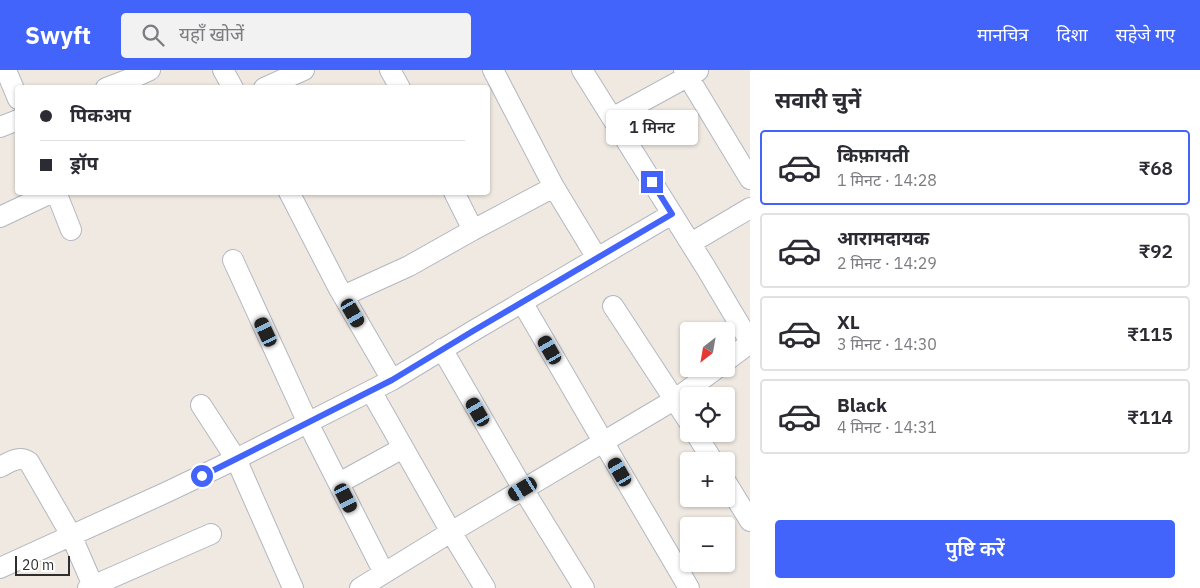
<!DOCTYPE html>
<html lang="hi">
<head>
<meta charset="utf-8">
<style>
  body { margin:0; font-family:"IBM Plex Sans","Noto Sans Devanagari",sans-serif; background:#f2f2f3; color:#2b2b33; height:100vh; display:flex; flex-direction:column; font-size:19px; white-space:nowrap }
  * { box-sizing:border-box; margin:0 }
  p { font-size:16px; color:#7c7c81 }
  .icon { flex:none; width:28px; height:28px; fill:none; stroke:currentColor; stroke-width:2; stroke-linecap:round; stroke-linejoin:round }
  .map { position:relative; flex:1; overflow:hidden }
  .drawer { display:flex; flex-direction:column; background:#fff; width:450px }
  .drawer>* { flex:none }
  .hud { position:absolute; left:15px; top:15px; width:475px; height:110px; border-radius:5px; box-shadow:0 1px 4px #0004; display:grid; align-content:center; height:110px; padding:0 25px; background:#fff }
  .needle { width:32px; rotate:211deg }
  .tools { position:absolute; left:680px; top:252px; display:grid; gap:10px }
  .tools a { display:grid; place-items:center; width:55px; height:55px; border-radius:5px; background:#fff; box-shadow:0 1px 4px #0004; font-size:25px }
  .scale { position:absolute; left:15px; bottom:12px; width:55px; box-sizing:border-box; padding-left:5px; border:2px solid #2e2e2e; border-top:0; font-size:14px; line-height:18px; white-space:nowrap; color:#2e2e2e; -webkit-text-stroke:4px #fff; paint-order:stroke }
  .end { position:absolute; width:22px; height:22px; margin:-11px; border:6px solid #4264fb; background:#fff; box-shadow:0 0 0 2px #fff }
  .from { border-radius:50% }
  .bubble { position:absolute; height:35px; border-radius:5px; background:#fff; box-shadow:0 1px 4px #0004; font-size:16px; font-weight:600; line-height:35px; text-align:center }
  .car { position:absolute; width:15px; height:30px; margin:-15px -8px; border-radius:6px; box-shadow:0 0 4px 1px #0007; background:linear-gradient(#222 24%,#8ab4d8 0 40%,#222 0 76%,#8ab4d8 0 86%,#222 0) }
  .hud b { display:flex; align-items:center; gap:18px; height:48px; font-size:19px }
  .hud b+b { border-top:1px solid #e1e1e2 }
  .hud i { width:12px; height:12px; background:#2b2b33 }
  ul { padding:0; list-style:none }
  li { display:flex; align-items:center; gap:15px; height:75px; margin:0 10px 8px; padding:0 15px; border:2px solid #e1e1e2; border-radius:5px }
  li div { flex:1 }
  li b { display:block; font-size:19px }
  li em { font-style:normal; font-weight:600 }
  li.current { border-color:#4264fb }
  li>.icon { width:45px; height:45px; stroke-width:1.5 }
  h2 { padding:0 25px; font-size:22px; line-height:60px }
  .button { display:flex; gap:10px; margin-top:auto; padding:10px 25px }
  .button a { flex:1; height:58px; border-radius:5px; background:#4264fb; color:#fff; font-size:20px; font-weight:600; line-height:58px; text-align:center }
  header { display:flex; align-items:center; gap:30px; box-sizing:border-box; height:70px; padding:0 25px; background:#4264fb; color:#fff }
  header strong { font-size:24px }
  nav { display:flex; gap:28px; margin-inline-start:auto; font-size:18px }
  .search { width:350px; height:45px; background:#f2f2f3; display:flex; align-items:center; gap:12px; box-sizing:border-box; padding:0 18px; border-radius:5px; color:#7c7c81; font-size:19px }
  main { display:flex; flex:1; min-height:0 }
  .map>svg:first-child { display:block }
</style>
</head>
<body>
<header>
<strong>Swyft</strong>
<div class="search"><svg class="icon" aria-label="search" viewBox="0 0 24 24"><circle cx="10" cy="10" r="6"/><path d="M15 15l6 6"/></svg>यहाँ खोजें</div>
<nav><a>मानचित्र</a><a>दिशा</a><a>सहेजे गए</a></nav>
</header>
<main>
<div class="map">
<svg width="750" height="518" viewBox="0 0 750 518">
  <rect width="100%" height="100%" fill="#efe9e1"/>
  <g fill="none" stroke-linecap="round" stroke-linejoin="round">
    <g stroke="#b4b7c1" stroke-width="22">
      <path id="minor" d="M6,0L18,29
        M223,0L233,18
        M390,0L400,18
        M493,0L554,117L597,188
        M582,0L706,198L750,272
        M684,0L750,109
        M106,18L135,7L150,0
        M264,18L304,0
        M612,48L698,1
        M0,57L18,50
        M56,122L71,160
        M289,122L338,217L392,310
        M454,122L473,160
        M0,147L53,122
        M691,173L750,138
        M233,190L308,353L384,503
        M343,226L409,196L473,160L554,117
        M522,232L629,416L689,518
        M613,236L689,352
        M442,279L523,419L584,518
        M726,291L750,273
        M371,321L451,462L485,518
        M201,335L236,389L293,518
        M696,364L713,391
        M0,397C10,392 19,385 29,392L71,465L94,518
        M726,412L750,451
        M339,413L403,378
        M0,498L167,422L236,389L392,310L473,261L672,144
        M88,518L211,464
        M360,518L451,462L674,330L716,299"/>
    </g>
    <use href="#minor" stroke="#fff" stroke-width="20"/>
  </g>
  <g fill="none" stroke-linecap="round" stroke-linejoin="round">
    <path stroke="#4264fb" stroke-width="6" d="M202,406L236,389L392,310L473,261L672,144L652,112"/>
  </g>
</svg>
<div class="tools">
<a><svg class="needle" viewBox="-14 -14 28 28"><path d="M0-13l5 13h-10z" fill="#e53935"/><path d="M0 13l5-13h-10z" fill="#7c7c81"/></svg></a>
<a><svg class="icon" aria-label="locate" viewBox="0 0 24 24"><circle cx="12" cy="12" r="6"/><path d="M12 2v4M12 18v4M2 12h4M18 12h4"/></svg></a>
<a>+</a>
<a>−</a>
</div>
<div class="scale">20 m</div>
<i class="end from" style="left:202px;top:406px"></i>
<i class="end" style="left:652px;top:112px"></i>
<div class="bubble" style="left:606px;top:40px;width:92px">1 मिनट</div>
<i class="car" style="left:353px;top:243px;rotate:150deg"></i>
<i class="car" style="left:266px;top:262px;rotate:335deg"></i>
<i class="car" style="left:550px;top:280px;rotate:330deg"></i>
<i class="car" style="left:478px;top:342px;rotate:330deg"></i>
<i class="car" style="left:620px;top:402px;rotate:330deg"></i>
<i class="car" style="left:523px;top:419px;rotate:239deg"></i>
<i class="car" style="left:346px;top:428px;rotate:153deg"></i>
<div class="hud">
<b><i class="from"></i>पिकअप</b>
<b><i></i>ड्रॉप</b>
</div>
</div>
<section class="drawer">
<h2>सवारी चुनें</h2>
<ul>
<li class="current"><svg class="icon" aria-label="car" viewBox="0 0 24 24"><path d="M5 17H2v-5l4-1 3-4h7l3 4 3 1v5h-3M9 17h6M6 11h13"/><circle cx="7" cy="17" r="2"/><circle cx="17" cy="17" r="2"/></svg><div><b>किफ़ायती</b><p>1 मिनट · 14:28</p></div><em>₹68</em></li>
<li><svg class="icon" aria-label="car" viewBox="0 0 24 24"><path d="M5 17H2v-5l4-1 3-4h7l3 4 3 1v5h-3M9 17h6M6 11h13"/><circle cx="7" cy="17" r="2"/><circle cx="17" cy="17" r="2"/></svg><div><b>आरामदायक</b><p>2 मिनट · 14:29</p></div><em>₹92</em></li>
<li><svg class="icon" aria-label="car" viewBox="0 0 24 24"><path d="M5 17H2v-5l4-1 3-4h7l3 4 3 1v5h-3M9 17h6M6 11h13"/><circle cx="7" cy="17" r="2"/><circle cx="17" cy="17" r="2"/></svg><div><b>XL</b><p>3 मिनट · 14:30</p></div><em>₹115</em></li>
<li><svg class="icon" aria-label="car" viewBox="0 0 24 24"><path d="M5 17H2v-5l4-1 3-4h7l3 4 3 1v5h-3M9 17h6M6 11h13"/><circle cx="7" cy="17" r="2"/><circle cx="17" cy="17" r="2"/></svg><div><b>Black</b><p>4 मिनट · 14:31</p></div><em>₹114</em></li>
</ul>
<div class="button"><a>पुष्टि करें</a></div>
</section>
</main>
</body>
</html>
